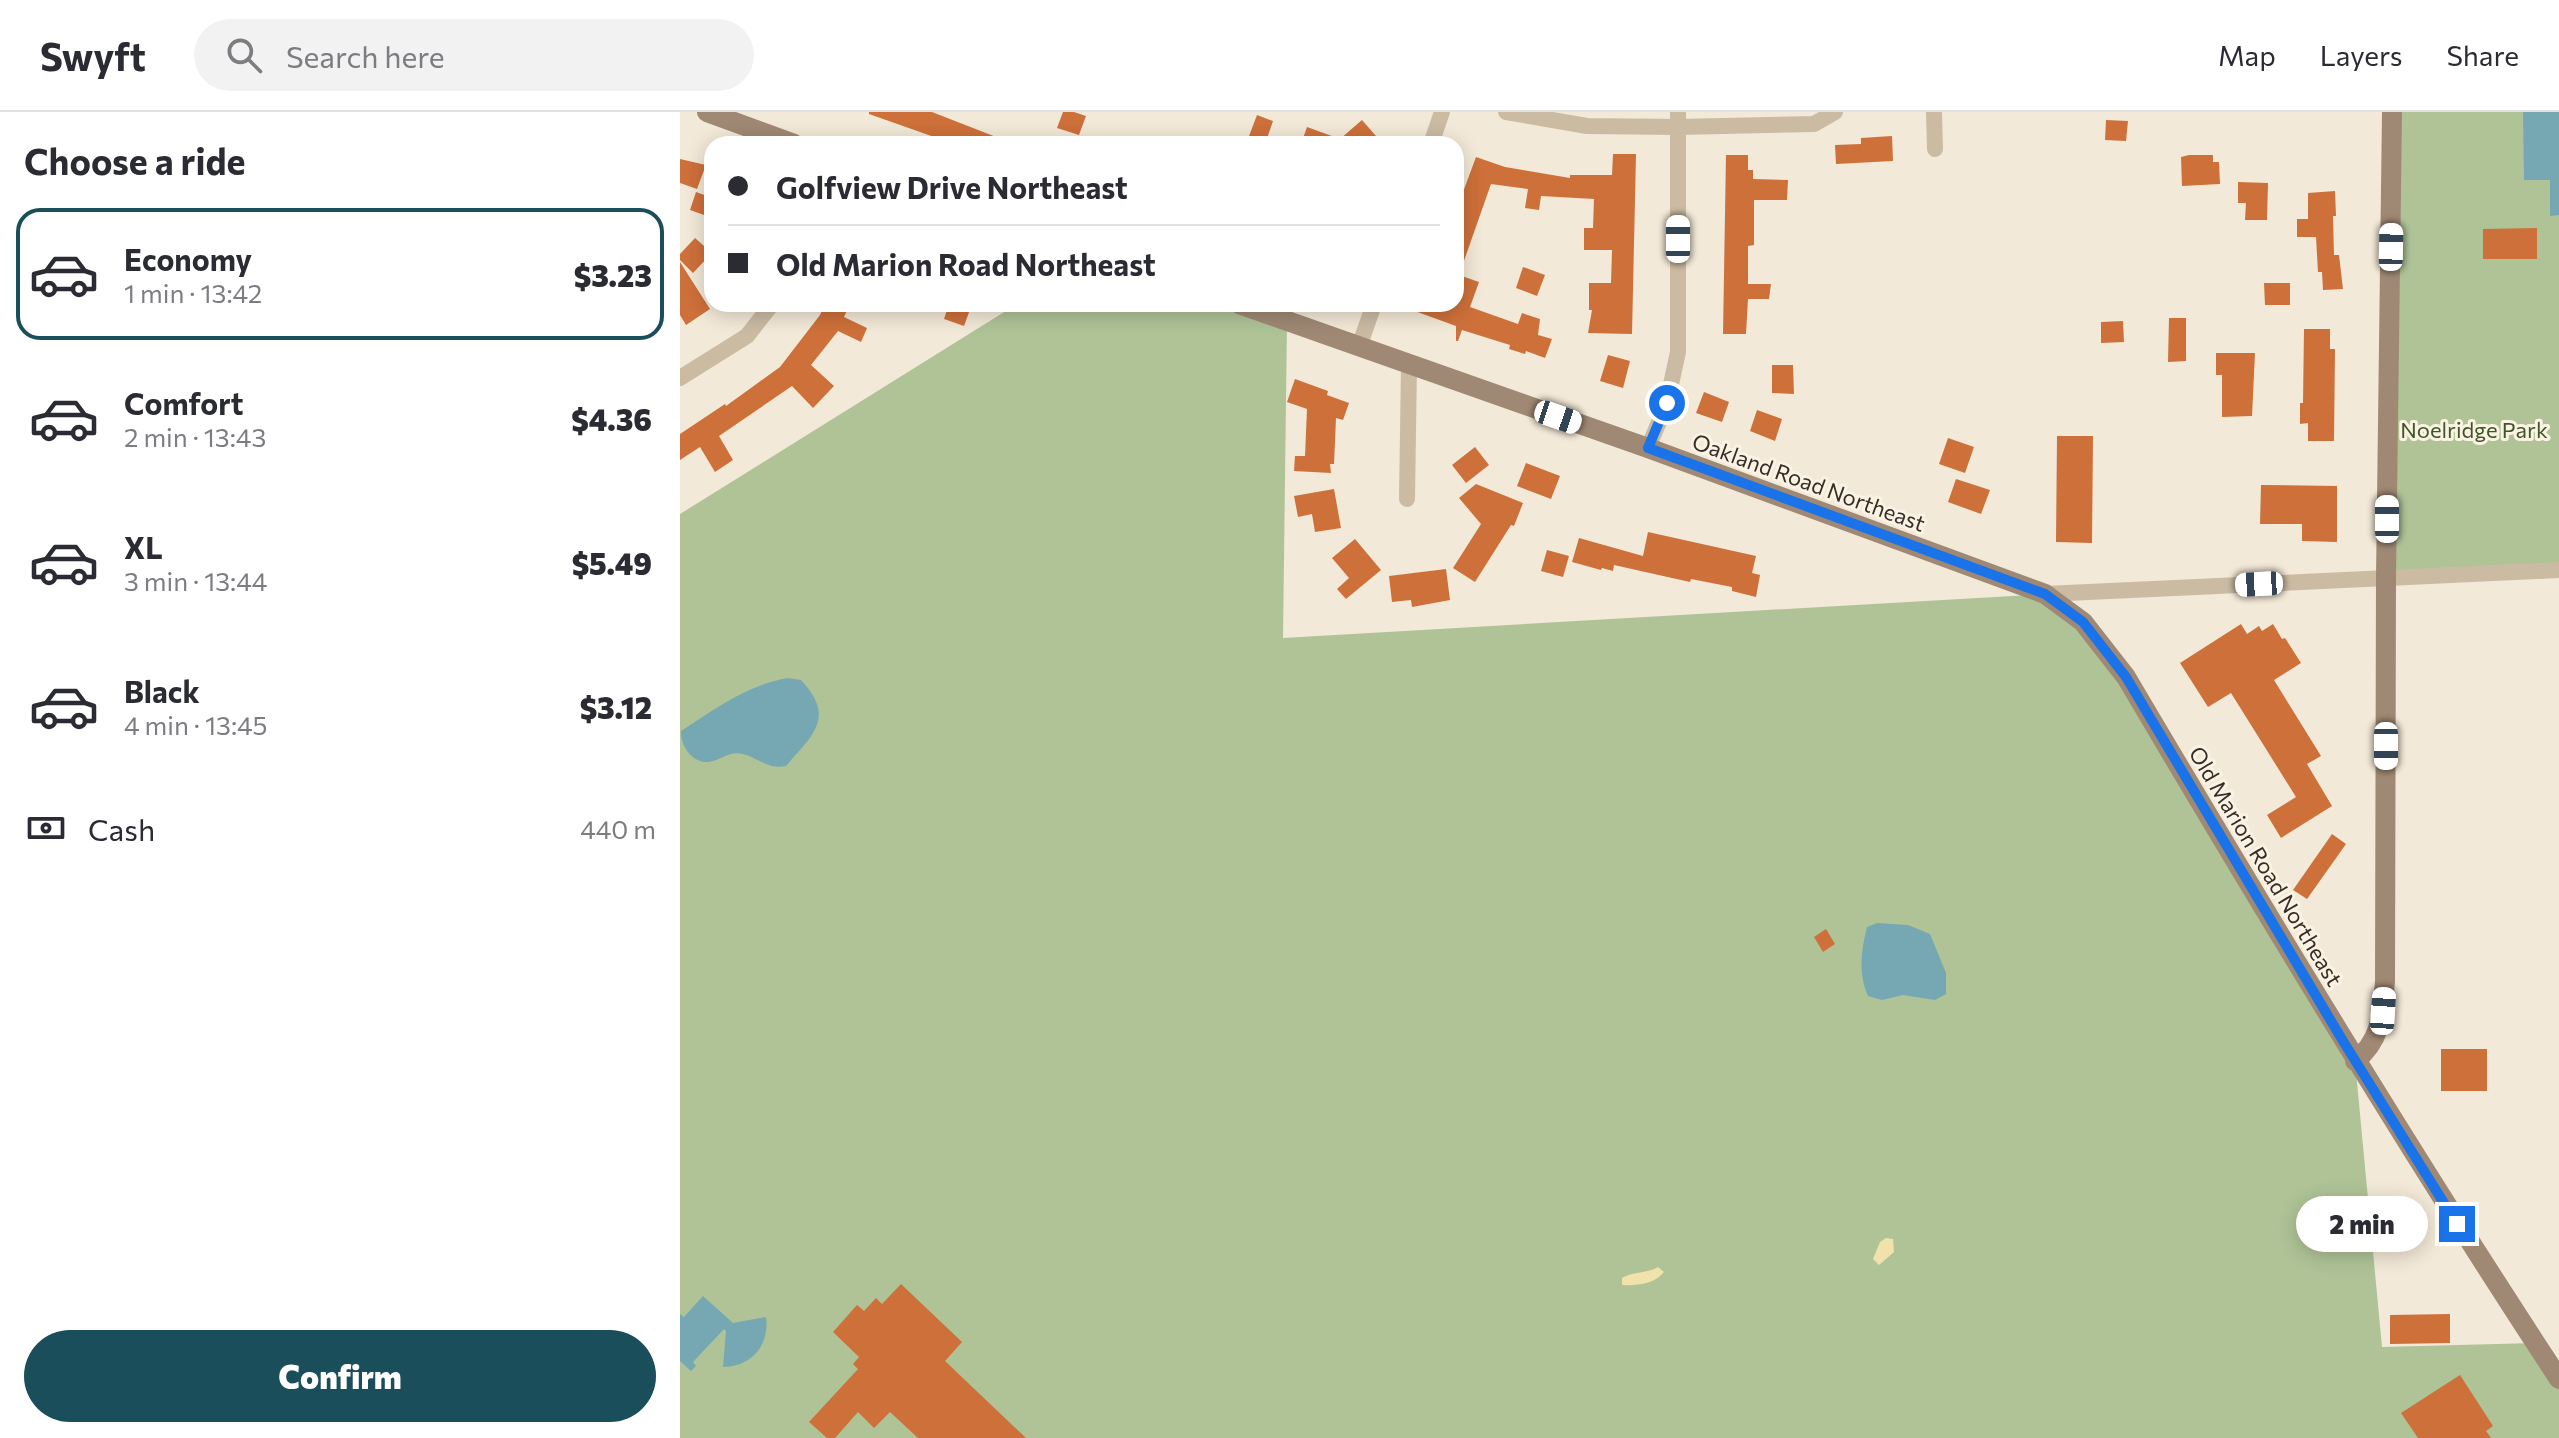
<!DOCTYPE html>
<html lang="en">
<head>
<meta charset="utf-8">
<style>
  body { margin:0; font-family:Commissioner,sans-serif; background:#f2f2f3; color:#2b2b33; height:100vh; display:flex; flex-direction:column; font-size:30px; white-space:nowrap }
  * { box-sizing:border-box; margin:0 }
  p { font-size:26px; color:#7c7c81 }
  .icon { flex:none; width:44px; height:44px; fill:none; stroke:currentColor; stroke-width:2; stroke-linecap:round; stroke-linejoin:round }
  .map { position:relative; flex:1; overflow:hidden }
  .drawer { display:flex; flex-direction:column; background:#fff; width:680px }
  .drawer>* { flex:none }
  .top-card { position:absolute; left:24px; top:24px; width:760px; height:176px; border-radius:24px; box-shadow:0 4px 20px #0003; display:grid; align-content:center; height:176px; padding:0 24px; background:#fff }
  .end { position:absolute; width:36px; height:36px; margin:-18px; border:10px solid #1a73e8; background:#fff; box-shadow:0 0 0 4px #fff }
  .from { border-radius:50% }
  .bubble { position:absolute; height:56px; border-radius:28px; background:#fff; box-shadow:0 4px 20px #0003; font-size:26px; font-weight:800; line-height:56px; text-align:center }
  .car { position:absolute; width:24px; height:48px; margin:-24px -12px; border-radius:10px; box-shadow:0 0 6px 2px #0007; background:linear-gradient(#fff 24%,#345 0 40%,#fff 0 76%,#345 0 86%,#fff 0) }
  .top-card b { display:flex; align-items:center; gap:28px; height:76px; font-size:30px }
  .top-card b+b { border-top:2px solid #e1e1e2 }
  .top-card i { width:20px; height:20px; background:#2b2b33 }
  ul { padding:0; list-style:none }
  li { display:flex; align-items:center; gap:24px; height:132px; margin:0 16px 12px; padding:0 8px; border:4px solid transparent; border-radius:24px }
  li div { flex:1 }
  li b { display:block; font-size:30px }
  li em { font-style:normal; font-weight:800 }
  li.active { border-color:#194e5a }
  li>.icon { width:72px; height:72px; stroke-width:1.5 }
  h2 { padding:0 24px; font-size:36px; line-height:96px }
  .pay { display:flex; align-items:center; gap:20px; height:88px; padding:0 24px; font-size:30px }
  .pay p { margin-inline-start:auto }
  .button { display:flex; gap:16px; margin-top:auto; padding:16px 24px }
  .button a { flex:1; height:92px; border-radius:48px; background:#194e5a; color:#fff; font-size:32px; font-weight:800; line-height:92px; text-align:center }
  header { display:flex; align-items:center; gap:48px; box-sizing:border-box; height:112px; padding:0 40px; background:#fff; border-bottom:2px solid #e1e1e2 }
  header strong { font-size:38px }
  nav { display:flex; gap:44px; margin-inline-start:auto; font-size:28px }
  .search { width:560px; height:72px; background:#f2f2f3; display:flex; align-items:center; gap:20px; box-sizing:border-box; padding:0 28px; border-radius:44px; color:#7c7c81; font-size:30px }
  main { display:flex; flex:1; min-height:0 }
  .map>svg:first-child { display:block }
</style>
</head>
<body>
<header>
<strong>Swyft</strong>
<div class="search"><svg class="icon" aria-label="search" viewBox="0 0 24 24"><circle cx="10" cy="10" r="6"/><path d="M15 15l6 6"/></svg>Search here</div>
<nav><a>Map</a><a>Layers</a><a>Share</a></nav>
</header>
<main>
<section class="drawer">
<h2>Choose a ride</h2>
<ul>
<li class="active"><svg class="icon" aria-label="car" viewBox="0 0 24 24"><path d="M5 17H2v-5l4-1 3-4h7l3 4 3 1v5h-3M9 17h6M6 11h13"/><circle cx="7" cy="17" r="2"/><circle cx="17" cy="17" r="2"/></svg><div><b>Economy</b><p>1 min · 13:42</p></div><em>$3.23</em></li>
<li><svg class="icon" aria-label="car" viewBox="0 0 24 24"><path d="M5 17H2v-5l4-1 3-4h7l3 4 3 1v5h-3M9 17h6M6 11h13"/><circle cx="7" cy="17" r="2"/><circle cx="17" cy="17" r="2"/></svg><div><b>Comfort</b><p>2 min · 13:43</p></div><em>$4.36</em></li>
<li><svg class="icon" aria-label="car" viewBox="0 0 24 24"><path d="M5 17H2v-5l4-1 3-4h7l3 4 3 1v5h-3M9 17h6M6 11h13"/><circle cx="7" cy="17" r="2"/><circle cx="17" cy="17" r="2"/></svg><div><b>XL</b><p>3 min · 13:44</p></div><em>$5.49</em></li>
<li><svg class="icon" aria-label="car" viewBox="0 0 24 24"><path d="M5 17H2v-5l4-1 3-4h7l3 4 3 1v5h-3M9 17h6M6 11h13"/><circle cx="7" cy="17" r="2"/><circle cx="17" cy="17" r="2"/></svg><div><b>Black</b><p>4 min · 13:45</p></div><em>$3.12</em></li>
</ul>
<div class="pay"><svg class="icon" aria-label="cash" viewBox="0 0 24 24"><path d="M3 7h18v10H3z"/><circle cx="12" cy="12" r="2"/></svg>Cash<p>440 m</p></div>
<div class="button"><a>Confirm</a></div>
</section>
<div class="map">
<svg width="1879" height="1326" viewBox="0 0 1879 1326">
  <rect width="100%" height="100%" fill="#f3e9d8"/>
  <path fill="#afc397" d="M1712,0H1879V458L1706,466Z
    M337,192H548L607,210L603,526L1365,482L1403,510L1675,949L1702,1235L1855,1231L1879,1267V1326H0V402Z"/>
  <path fill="#f1e2ab" d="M1206,1126L1213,1127L1214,1140L1199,1153L1193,1147L1200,1130Z
    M978,1155L984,1160C975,1172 956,1174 942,1173V1166C954,1159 966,1162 978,1155Z"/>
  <path fill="#75a8b2" d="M1843,0H1879V103L1870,104V68H1844Z
    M108,566L121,568C156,605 133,623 106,654C89,658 78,646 63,642C51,639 43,646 33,649C15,655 0,635 1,619C35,597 67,573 108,566Z
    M1197,811L1228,813L1250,822L1266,861V882L1255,888L1223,883L1202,888L1188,884C1178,861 1181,839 1187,815Z
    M23,1184L53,1211L86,1205C90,1233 71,1255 43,1255L46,1219L44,1217L13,1250L16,1254L11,1259L0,1249V1202L4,1205Z"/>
  <path fill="#ce703a" d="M189,0H252L334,32H274L189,2Z
    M383,0H394L406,4L399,23L377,16Z
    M577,3L593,9L585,32H566Z
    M682,8L703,32H621L627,15L660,27Z
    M1426,8L1448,9L1446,29L1425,28Z
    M1212,24L1213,49L1156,52L1155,33L1181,32V26Z
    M933,42H956L952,222L908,221L912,198H909V171H931L932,138H904V116H913L914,87L861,84L859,98L845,96L848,77L811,72L779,163L799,170L790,195L838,212L842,201L860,207L858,223L872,227L865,246L846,239L845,242L829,237L830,233L782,218L778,229H776V214L721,194L722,192H776V99L796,45L825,55L890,66V63H932Z
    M1046,43H1068V58H1073V67L1108,68L1107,88H1074V133L1068,134V172H1091L1089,187H1068L1066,222H1043Z
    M1509,43H1533V50H1539L1540,72L1502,74L1501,45Z
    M0,47L26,53L17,77L0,71Z
    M1558,70L1588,71L1587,108H1565L1566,91H1558Z
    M1655,79L1656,104H1653L1654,143H1659L1663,177L1643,178L1642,160H1638L1636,125H1617V107H1628V81Z
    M16,80L30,85L24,103L10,98Z
    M1857,116V147H1803V117Z
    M15,126L32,141L13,161L0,148V142Z
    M0,150L30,197L6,213L0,203Z
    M843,155L865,163L857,184L836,176Z
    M1584,171H1610V193H1585Z
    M145,192H170L164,205L187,216L181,230L158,219L131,253L154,274L133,296L112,274L39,324L53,348L35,360L20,335L0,348V322L45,292L46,294L100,255L140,203Z
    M269,192H292L284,214L264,207Z
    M1489,206H1506V249L1488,250Z
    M1443,209L1444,230L1421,231V210Z
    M1624,217H1650V237H1655L1654,329H1628V311L1620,312V291H1623Z
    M1536,241H1575L1572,304L1542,305V263H1536Z
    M928,243L950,249L943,276L920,269Z
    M1092,253H1113L1114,282L1092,281Z
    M615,267L648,279L647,283L669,291L663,308L656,306L654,352H650L651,361L614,359L615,344H625L627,297L607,290Z
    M1024,280L1049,290L1042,310L1016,301Z
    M1077,298L1102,307L1095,329L1070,319Z
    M1377,324H1413L1412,431L1376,430Z
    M1268,326L1294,335L1285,361L1259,352Z
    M795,335L809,353L786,371L772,353Z
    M846,351L880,364L871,387L837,374Z
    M1276,367L1310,378L1301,402L1268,390Z
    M796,372L843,391L834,414L831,413L795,470L773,456L801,412L779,386Z
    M1581,373L1657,374V430L1622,429V412H1580Z
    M654,377L661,416L635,420L632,402L618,405L614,384Z
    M968,420L1076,444L1072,461L1080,463L1076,485L1052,479V475L1011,467L1010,470L934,453L933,459L922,456L921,458L892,450L899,426L963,444Z
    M675,427L701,458L666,487L657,477L669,466L652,446Z
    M867,438L889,444L883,465L861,459Z
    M766,457L770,488L732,495L731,488L712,490L709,464Z
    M1561,512L1567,522L1579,514L1582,519L1593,512L1602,527L1605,526L1621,551L1594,568L1641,644L1627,652L1652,694L1601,726L1587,703L1616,685L1551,581L1528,595L1500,551Z
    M1652,722L1666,732L1627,787L1613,778Z
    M1146,817L1155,832L1143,840L1134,825Z
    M1761,937H1807V979H1761Z
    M221,1172L282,1230L265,1249L346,1326H238L210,1300L194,1316L178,1300L155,1326H147L129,1310L178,1257L173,1252L179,1245L153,1220L177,1193L184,1199L196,1186L202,1192Z
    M1770,1202V1231L1710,1232V1203Z
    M1780,1263L1813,1314L1806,1319L1811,1326H1738L1721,1301Z"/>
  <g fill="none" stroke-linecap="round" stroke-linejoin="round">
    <path stroke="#cbbba3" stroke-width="16" d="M826,0L907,14L998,15L1134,12L1155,0
      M1254,0L1255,37
      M751,32L762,0
      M679,235L694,192
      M0,266L67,224L92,192
      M968,336L987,291L998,240V0
      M727,387L729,253
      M1365,482L1879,458"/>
    <path stroke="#9f8974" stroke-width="20" d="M27,0L114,32
      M559,192L968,336L1365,482L1403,510L1446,565C1586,802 1728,1037 1879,1267
      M1675,949C1702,928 1702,901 1705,869L1706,466L1712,0"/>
  </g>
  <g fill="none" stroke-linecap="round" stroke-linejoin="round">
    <path stroke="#1a73e8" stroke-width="10" d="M987,291L968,336L1365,482L1403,510L1446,565L1663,929L1777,1112"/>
  </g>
  <g text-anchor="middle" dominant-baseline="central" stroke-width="6" stroke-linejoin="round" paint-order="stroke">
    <g font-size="22" fill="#3f5628" stroke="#faf3e4">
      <text x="1794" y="317">Noelridge Park</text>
    </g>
    <g font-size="22" fill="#362d26" stroke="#faf3e4">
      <text transform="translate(1129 370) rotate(20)">Oakland Road Northeast</text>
      <text transform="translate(1586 754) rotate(59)">Old Marion Road Northeast</text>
    </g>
  </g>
</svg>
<i class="end from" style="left:987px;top:291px"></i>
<i class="end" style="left:1777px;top:1112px"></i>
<div class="bubble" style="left:1616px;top:1084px;width:132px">2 min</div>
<i class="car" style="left:998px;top:127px;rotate:0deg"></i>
<i class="car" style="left:1711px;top:135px;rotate:1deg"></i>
<i class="car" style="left:878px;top:305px;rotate:109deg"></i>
<i class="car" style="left:1707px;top:407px;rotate:0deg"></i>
<i class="car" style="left:1579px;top:472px;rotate:267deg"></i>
<i class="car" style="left:1706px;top:634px;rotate:180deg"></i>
<i class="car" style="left:1703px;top:899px;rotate:4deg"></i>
<div class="top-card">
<b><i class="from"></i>Golfview Drive Northeast</b>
<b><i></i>Old Marion Road Northeast</b>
</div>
</div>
</main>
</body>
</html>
